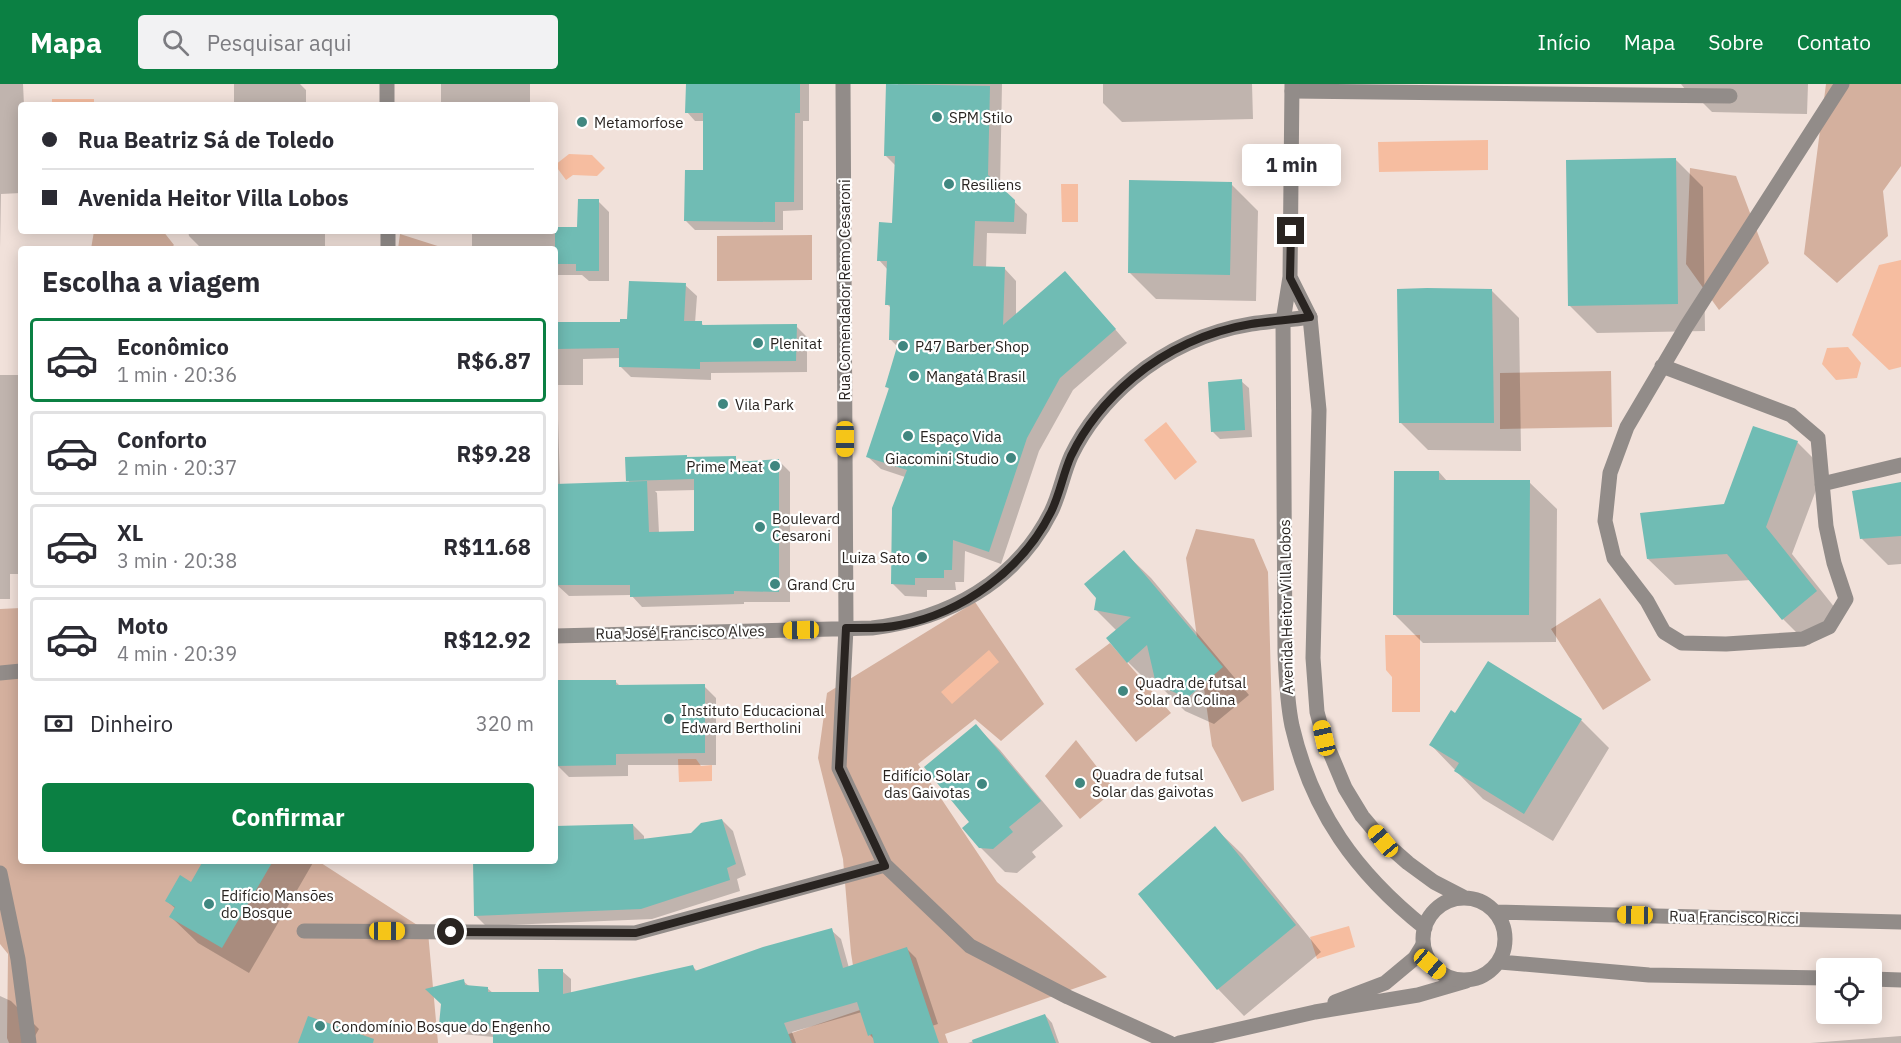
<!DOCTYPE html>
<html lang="pt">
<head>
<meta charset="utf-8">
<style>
  body { margin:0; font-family:"IBM Plex Sans",sans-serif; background:#f2f2f3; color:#2b2b33; height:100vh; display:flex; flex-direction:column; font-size:22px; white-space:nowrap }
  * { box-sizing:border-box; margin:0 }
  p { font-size:20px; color:#7c7c81 }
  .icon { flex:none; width:33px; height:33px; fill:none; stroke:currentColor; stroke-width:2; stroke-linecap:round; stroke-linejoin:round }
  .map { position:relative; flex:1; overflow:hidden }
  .sheet { position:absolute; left:18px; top:162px; width:540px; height:618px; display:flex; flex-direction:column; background:#fff; border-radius:6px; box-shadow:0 3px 15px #0003 }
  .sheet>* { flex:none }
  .banner { position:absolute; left:18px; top:18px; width:540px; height:132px; border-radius:6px; box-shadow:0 3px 15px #0003; display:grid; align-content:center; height:132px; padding:0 24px; background:#fff }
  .tools { position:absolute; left:1816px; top:874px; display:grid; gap:12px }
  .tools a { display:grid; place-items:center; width:66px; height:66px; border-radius:6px; background:#fff; box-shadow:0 3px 15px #0003; font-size:30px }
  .end { position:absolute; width:27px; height:27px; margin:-14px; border:8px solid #292421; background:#fff; box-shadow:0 0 0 3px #fff }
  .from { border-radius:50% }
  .bubble { position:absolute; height:42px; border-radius:6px; background:#fff; box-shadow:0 3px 15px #0003; font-size:20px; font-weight:700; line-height:42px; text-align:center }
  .car { position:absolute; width:18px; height:36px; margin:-18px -9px; border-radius:8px; box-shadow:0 0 4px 2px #0007; background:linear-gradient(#f5c518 24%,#345 0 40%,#f5c518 0 76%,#345 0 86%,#f5c518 0) }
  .banner b { display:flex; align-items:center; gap:21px; height:57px; font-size:22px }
  .banner b+b { border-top:2px solid #e1e1e2 }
  .banner i { width:15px; height:15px; background:#2b2b33 }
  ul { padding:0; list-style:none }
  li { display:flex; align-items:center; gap:18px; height:84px; margin:0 12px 9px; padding:0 12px; border:3px solid #e1e1e2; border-radius:6px }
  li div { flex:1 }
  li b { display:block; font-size:22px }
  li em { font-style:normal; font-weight:700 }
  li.selected { border-color:#0b8043 }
  li>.icon { width:54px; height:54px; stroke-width:1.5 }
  h2 { padding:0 24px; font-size:27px; line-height:72px }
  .pay { display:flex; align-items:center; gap:15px; height:66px; padding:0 24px; font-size:22px }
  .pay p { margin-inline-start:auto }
  .button { display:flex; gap:12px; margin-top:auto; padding:12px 24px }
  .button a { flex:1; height:69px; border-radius:6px; background:#0b8043; color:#fff; font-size:24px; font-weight:700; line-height:69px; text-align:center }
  header { display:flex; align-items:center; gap:36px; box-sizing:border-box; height:84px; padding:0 30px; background:#0b8043; color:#fff }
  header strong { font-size:28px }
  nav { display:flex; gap:33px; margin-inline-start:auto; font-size:21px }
  .search { width:420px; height:54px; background:#f2f2f3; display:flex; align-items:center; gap:15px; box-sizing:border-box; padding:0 21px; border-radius:6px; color:#7c7c81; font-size:22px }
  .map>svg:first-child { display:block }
</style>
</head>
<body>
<header>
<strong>Mapa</strong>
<div class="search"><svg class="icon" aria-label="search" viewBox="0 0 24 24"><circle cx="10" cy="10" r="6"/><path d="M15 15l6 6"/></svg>Pesquisar aqui</div>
<nav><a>Início</a><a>Mapa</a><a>Sobre</a><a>Contato</a></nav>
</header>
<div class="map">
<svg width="1901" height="959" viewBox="0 0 1901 959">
  <rect width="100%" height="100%" fill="#f1e1da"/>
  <path fill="#d4b09e" d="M1826,0H1901V82L1883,107L1888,152L1837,199L1804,170Z
    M1690,84L1736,92L1769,179L1719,226L1686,180Z
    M94,147H163L174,161L170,165H91Z
    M400,150L447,165H398Z
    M812,151V196L717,197V152Z
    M1611,287L1612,343L1500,345V289Z
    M1196,445L1254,455L1268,488L1274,706L1242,718L1212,662L1186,474Z
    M1600,514L1651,596L1603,626L1551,545Z
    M975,518L1044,620L1001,657L975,635L918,680L997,798L1107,893L945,950L948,959H762L860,926L851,869L843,775L818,674L827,609Z
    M21,524V777H318L428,848L438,959H9L7,954L8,870L0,860V525Z
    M1110,559L1171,629L1136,658L1075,585Z
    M1076,656L1115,706L1080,735L1045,692Z"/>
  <path fill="#f6bda0" d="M52,15H94V21H52Z
    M1488,56V86L1379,88L1378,58Z
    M569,70L592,71L605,84L597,92L573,91L566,96L555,81Z
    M1061,100H1078V138H1062Z
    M1901,176V283L1889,286L1852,251L1879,181Z
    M1848,263L1861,279L1857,294L1836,296L1822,280L1827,264Z
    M1166,338L1197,378L1175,396L1144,356Z
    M1385,551H1420V628H1392V593L1386,586Z
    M989,566L999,578L952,620L941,608Z
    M678,675H696L701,682L712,681V697L679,698Z
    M1349,842L1355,863L1317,875L1310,853Z"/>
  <path fill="#0003" fill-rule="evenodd" d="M0,0H23L24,21H21V109L1,110L0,164Z
    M234,0H300L306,6V21H234Z
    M441,0H530V21H441Z
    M687,0H809V37H803V126L783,127V146H695L686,137L704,88V37H695L687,28Z
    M898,0H1002L1000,104L1027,130L1026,150L987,149L986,184H1004L1016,197V232L1078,202L1127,259L1073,306L1039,367L1001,480L965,467L964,498H955L956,506H927V513L905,512L893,500L905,393L881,385L868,373L890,306L887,303L898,263L890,255L892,225L887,220L888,186L879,176L894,141L896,82L885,71Z
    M1103,0H1252L1253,35L1122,38L1103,19Z
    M1681,0H1808L1807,30L1712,28L1689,5H1685Z
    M1675,75L1703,103L1705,247L1597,249L1569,221Z
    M1231,100L1258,127L1256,217L1156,215L1129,188Z
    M598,117L609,128V197H589L582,191H555V165H472V147H555V144H579Z
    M188,147H325V165H202L189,152Z
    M685,201L697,212L695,239H701L705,243L796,242L807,253V288L711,289V296L631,293L620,282V274L583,275V301H557L560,401L630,399L628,396L686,372L688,374H735L740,379L779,377L790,388V518H744V520L642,523L631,511L569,512L557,501V495L555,492V240L622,239ZM696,406V448L659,449L657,409L655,407Z
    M1491,206L1519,234L1521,367L1428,366L1400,338Z
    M0,291H21V490H10V515H0Z
    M1241,297L1249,304L1252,353L1220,355L1213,348Z
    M1797,358L1824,385L1792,470L1843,534L1809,561L1783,535L1751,496L1675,501L1648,475L1725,421Z
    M1439,388L1447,397L1529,398L1557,425L1556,558L1423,559L1395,531Z
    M1901,400V480L1888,481L1862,455Z
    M1124,468L1151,494L1249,611L1214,640L1185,627L1159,601L1154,604L1128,578L1117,547L1095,525Z
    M1488,579L1581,636L1609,664L1553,757L1483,715L1431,661L1456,631Z
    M615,597L620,602H704L716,614V681H628V692L569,693L557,681V662H555V598Z
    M976,642L1000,666L1063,742L1032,768L1036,773L1017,789L1005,788L980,763L971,738Z
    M722,736L733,747L746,791L737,795L740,807L652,835L486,842L475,831V777H555V744L633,741L644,752V756L692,750Z
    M1215,744L1242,770L1321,868L1244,932L1218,905Z
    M205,777H314L249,889L198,859L171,833L176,825L167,817L192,800Z
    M831,846L841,855L849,884L906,864L916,874L938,940L878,959L870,951L862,928L792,948L796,959H617L693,883L698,888Z
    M562,887L571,895V910L587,959H494V953L449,949L441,941L463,897L469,902L487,904L493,909H540Z
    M0,912L11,917L39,945L31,959H0Z
    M1045,931L1052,939L1059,959H968Z
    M1901,952V959H1810Z"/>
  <path fill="#70bcb4" d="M686,0H800V29H795L794,118H775V138L684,137L685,86H703V29H685Z
    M886,0L990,2L988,91L1015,116L1014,138L975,137L973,182L1005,183L1003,241L1065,187L1116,245L1060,294L1027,354L989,468L953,456L952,486H944V494H915V501L891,500L892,424L907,386L866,373L889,304L885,303L899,256H889L890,221H885L887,177H877L879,138L892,139L895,72H884Z
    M1676,74L1678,220L1568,222L1566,76Z
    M1129,96L1232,98L1230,191L1128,189Z
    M578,115H599V187H576V180H555V143H577Z
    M629,197L686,199L684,237H702V241L797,240L796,277L700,278V285L619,283V264L555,265V238H620V235H627Z
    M1427,204L1492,205L1494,339H1399L1397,205Z
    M1242,295L1245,346L1211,348L1208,298Z
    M1753,342L1798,357L1766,443L1817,507L1782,536L1727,470L1647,475L1640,429L1724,420Z
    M687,371V373L736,372V378L779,375V508L734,507V510L630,513V501H556L555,400L647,397L649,448L694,447V395L626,397L625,373Z
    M1394,387H1439V396H1530L1529,531H1393Z
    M1901,398V452L1860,455L1852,407Z
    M1124,466L1223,583L1187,614L1156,600L1147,561L1127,579L1106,554L1131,533L1094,526L1096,514L1084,500Z
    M1488,577L1582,635L1524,730L1454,687L1459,679L1429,661L1451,626L1455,629Z
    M555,596H616V601L705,600V669L616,670V681L556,682Z
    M976,640L1041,717L1009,743L1013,748L993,765L979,764L962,744L969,738L924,683Z
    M722,735L736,780L727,784L730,796L641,825L474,832L473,777H555V742L633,740L634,756L691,749L701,739Z
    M1215,742L1296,841L1217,906L1138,810Z
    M203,777H273L222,864L169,833L175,823L165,817L180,791L191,798Z
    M832,844L843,884L907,863L939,959H874L872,950L868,952L857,918L784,939L792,959H493V945L439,941L441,920L425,905L464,895L465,901L488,903V908H539L538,885H563V910L693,881L695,887L763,863Z
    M1045,930L1056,959H973L972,956Z
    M308,932L374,955L373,959H298Z"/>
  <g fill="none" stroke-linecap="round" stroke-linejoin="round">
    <path stroke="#928c89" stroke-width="15" d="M1292,7L1730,12
      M1662,282L1791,331L1818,354L1826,442L1834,479L1846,515L1829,543L1803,555L1726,560L1682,559L1664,548L1647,517L1614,474L1605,437L1610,389L1627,343L1686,243L1842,0
      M1822,400L1901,381"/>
    <path stroke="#928c89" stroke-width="15" d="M387,0V21
      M843,0L846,544L839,684L885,781L970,862L1068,913L1170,959
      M388,147V165
      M555,552L872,544C948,535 1016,498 1051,428C1060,410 1063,390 1071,372C1085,343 1108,315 1133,294C1166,266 1208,247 1251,240C1271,237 1290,236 1310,233
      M0,589L21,587
      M0,789L18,875L29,959
      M304,847L635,849L885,781
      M1335,918L1385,899L1415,874L1423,861
      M1179,959L1315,928L1418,911L1466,897"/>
    <path stroke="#928c89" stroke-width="15" d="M1292,0L1290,193L1283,237L1285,569C1286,593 1287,618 1292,642C1312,728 1356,789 1425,844
      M1290,193L1310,233L1319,326L1313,574L1317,628L1324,654L1345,704L1362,732L1383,757L1408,779L1434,798L1463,813
      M1423 855a41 41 0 1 1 82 0a41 41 0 1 1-82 0Z
      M1496,828L1901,838
      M1500,878L1649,891L1827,894
      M1872,895L1901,896"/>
  </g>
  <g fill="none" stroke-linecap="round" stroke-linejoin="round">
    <path stroke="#292421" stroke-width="8" d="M451,848L636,849L885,782L839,684L846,544C864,544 882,545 900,541C963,529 1023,485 1051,428C1060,410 1063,390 1071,372C1085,343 1108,315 1133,294C1166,266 1208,247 1251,240C1271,237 1290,236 1310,233L1290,194L1291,147"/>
  </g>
  <g fill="#408780" stroke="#fff" stroke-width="2">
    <circle cx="937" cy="33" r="6"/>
    <circle cx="582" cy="38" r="6"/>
    <circle cx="949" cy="100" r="6"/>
    <circle cx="758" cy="259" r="6"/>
    <circle cx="903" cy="262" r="6"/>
    <circle cx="914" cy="292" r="6"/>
    <circle cx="723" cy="320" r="6"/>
    <circle cx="908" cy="352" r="6"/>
    <circle cx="1011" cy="374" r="6"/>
    <circle cx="775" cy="382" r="6"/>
    <circle cx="760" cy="443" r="6"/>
    <circle cx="922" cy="473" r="6"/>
    <circle cx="775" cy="500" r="6"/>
    <circle cx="1123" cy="607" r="6"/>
    <circle cx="669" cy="635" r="6"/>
    <circle cx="1080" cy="699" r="6"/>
    <circle cx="982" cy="700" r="6"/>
    <circle cx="209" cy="820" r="6"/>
    <circle cx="320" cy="942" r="6"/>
  </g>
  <g text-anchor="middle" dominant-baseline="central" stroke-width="4.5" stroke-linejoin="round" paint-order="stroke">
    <g font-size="15" fill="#292421" stroke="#fff" text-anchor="start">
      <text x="949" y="33">SPM Stilo</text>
      <text x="594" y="38">Metamorfose</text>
      <text x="961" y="100">Resiliens</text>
      <text x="770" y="259">Plenitat</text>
      <text x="915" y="262">P47 Barber Shop</text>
      <text x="926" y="292">Mangatá Brasil</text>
      <text x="735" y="320">Vila Park</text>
      <text x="920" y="352">Espaço Vida</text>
      <text x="999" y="374" text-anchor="end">Giacomini Studio</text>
      <text x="763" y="382" text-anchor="end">Prime Meat</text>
      <text x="772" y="434">Boulevard<tspan x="772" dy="17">Cesaroni</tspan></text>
      <text x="910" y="473" text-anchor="end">Luiza Sato</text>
      <text x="787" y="500">Grand Cru</text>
      <text x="1135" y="598">Quadra de futsal<tspan x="1135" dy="17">Solar da Colina</tspan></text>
      <text x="681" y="626">Instituto Educacional<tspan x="681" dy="17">Edward Bertholini</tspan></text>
      <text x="1092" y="690">Quadra de futsal<tspan x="1092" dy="17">Solar das gaivotas</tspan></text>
      <text x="970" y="691" text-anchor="end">Edifício Solar<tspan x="970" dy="17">das Gaivotas</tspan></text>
      <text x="221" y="811">Edifício Mansões<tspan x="221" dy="17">do Bosque</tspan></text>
      <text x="332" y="942">Condomínio Bosque do Engenho</text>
    </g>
    <g font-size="15" fill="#292421" stroke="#fff">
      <text transform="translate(844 206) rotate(-90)">Rua Comendador Remo Cesaroni</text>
      <text transform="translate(1286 523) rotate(-91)">Avenida Heitor Villa Lobos</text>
      <text transform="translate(680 548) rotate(-1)">Rua José Francisco Alves</text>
      <text transform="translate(1734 833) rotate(1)">Rua Francisco Ricci</text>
    </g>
  </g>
</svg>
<div class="tools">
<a><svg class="icon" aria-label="locate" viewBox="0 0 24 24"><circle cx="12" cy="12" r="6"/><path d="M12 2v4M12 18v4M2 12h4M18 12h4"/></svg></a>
</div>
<i class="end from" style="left:451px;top:848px"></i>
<i class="end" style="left:1291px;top:147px"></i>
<div class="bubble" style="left:1242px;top:60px;width:99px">1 min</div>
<i class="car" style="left:845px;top:355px;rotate:180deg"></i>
<i class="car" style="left:801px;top:546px;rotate:269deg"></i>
<i class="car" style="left:1324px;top:654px;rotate:347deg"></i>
<i class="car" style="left:1383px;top:757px;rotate:320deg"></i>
<i class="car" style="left:1635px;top:831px;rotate:271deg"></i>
<i class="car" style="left:387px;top:847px;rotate:90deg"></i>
<i class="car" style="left:1430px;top:880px;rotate:130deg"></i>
<div class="banner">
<b><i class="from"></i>Rua Beatriz Sá de Toledo</b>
<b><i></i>Avenida Heitor Villa Lobos</b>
</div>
<section class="sheet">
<h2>Escolha a viagem</h2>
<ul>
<li class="selected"><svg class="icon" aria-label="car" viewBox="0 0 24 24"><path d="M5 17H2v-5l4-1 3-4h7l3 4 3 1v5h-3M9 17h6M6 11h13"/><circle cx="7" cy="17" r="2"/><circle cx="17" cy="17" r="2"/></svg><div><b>Econômico</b><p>1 min · 20:36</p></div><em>R$6.87</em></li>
<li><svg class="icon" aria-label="car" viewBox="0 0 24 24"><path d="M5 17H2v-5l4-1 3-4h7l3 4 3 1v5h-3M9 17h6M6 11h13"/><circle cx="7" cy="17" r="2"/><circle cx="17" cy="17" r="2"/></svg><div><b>Conforto</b><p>2 min · 20:37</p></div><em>R$9.28</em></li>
<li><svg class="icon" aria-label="car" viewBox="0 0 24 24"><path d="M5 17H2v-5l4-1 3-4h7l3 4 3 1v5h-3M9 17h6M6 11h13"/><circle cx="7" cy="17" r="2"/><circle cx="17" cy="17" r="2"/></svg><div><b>XL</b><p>3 min · 20:38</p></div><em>R$11.68</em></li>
<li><svg class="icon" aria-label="car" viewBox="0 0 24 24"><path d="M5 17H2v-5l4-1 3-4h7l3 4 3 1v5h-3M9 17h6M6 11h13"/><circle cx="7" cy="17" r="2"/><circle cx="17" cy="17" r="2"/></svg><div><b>Moto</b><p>4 min · 20:39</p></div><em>R$12.92</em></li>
</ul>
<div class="pay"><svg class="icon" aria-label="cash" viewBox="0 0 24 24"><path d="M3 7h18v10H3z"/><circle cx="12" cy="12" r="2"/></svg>Dinheiro<p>320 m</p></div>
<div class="button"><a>Confirmar</a></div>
</section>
</div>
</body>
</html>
